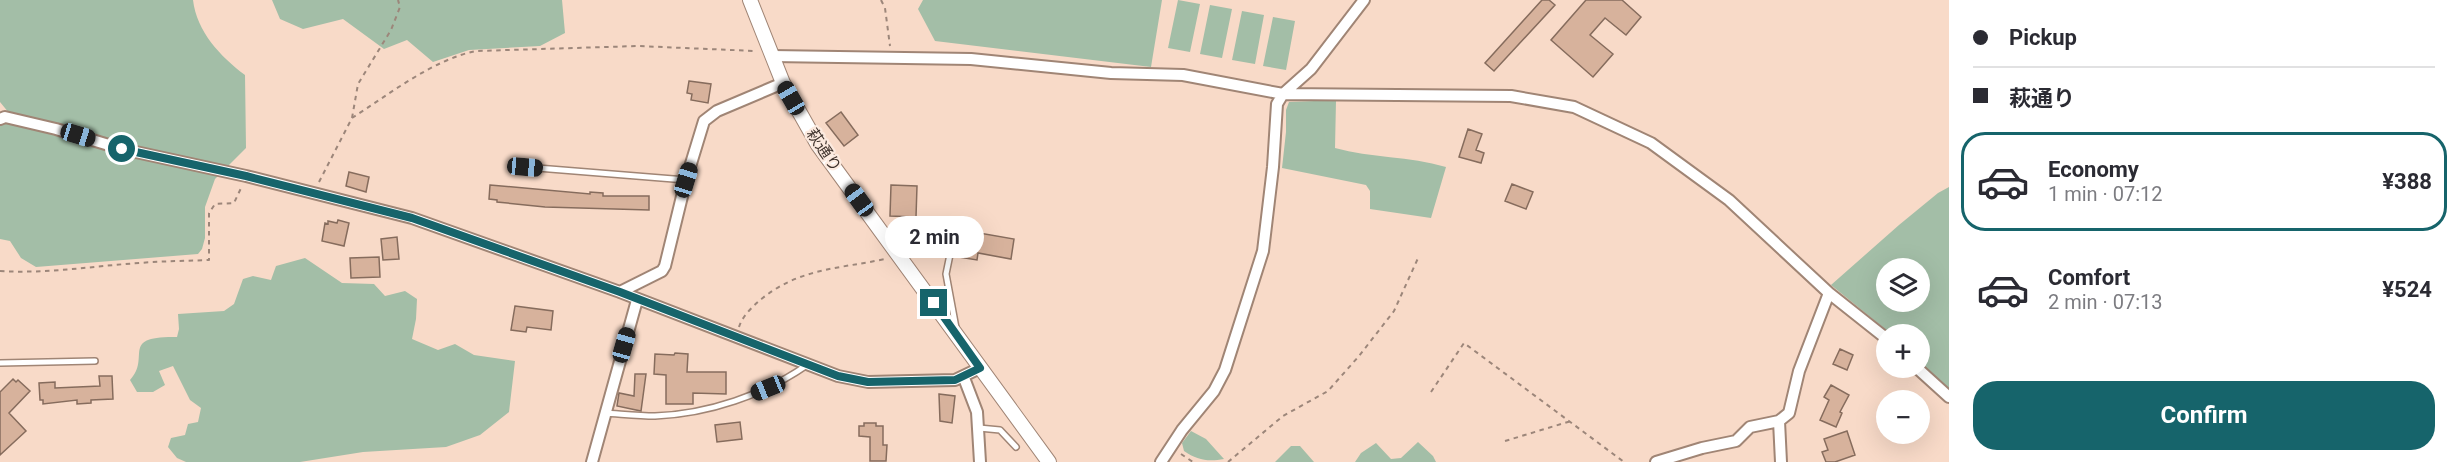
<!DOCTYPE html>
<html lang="en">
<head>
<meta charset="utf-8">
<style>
  body { margin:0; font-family:Roboto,"Noto Sans JP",sans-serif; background:#f2f2f3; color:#2b2b33; height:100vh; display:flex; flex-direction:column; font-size:22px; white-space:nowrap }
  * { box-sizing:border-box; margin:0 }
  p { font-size:20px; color:#7c7c81 }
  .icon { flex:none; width:33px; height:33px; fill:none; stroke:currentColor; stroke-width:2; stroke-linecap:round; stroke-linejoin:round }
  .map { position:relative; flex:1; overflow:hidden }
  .side { display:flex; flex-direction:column; background:#fff; width:510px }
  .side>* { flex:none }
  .hud { display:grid; align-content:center; height:132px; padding:0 24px; background:#fff }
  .fabs { position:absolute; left:1876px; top:258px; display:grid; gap:12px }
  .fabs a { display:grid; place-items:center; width:54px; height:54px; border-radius:50%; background:#fff; box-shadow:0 6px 24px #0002; font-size:30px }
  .end { position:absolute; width:27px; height:27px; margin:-14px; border:8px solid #16646b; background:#fff; box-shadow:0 0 0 3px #fff }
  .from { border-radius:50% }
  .bubble { position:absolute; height:42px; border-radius:21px; background:#fff; box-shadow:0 6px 24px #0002; font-size:20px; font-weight:700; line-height:42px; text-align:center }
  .car { position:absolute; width:18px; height:36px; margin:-18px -9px; border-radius:8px; box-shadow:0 0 4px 2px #0007; background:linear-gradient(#222 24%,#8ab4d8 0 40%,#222 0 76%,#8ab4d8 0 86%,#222 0) }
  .hud b { display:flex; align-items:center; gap:21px; height:57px; font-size:22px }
  .hud b+b { border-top:2px solid #e1e1e2 }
  .hud i { width:15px; height:15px; background:#2b2b33 }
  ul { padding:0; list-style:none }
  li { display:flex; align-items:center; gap:18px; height:99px; margin:0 12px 9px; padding:0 12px; border:3px solid transparent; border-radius:24px }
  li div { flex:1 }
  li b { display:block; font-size:22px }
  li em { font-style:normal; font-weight:700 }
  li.current { border-color:#16646b }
  li>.icon { width:54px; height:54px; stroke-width:1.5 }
  .cta { display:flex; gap:12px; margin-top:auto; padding:12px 24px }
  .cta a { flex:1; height:69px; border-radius:24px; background:#16646b; color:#fff; font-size:24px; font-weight:700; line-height:69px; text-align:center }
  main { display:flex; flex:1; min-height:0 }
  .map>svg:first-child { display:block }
</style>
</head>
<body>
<main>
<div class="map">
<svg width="1949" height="462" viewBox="0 0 1949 462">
  <rect width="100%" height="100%" fill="#f8dac8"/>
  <path fill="#a3bea7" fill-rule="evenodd" d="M0,0H193C197,32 220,56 245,75L246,148L215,179L205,207V238L202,249L198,254L36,267L21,258L10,241L0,239V125L6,122L9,113L0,102Z
    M272,0H562L565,33L540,46L469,50L433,62L407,40L384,49L343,19L303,29L280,19Z
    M923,0H1162L1151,67L935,41L918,9Z
    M1178,0L1200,4L1190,52L1168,48Z
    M1210,5L1232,9L1222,58L1200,54Z
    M1242,11L1264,15L1255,64L1232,60Z
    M1273,17L1295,21L1286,70L1263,66Z
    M1314,101H1336L1335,148C1371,158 1409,156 1446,167L1431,218L1370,209V191L1366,185L1282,168L1286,132V110L1289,102Z
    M1949,187V392L1920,365V334H1891L1831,285L1899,225L1938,193ZM1887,268H1920V302H1887Z
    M305,258L342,283L374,284L385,296L405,291L417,299L416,319L412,339L438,350L455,344L474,355L515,361L509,412L480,435L446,447L363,452L300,462H186L177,458L168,447L171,438L185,435L188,424L198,422L201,408L190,400L173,366L159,371L165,385L153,392H137L130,380C152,357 118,336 177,337L179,329L178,314L224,311L234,304L243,279L253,276L271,280L276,266Z
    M1191,431L1206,439L1224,459C1208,462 1197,460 1184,451L1182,443Z
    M1418,442L1433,456L1436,462H1355L1361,453L1376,443L1391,459L1401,458Z
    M1291,446H1300L1314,462H1275Z"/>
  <path fill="#d7b29c" stroke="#866c5d" stroke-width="1.5" d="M1542,0H1549L1555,5L1494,71L1485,63Z
    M1586,0H1622L1641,17L1626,35L1605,18L1590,35L1613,54L1593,77L1551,40Z
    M689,81L711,84L708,103L691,100L692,94L687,93Z
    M841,112L858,135L844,146L826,123Z
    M1468,129L1482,134L1476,150L1484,153L1481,163L1459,157Z
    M349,172L369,177L366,192L346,186Z
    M1512,184L1533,192L1526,209L1505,201Z
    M490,185L590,194V192L603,193V196H649V210L545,207L497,202V200L489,199Z
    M891,185L917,186L916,217L890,216Z
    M338,220L349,223L344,246L322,241L325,223L328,224V221L337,223Z
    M962,230L1014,239L1011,259L978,253L977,260L958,257Z
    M397,237L399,259L383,260L381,239Z
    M379,257L380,277L351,278L350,258Z
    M515,306L553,311L551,330L527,327L526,332L511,330Z
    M1840,349L1853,355L1847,370L1833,364Z
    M675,353L688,354L687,372H726V394L693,393V404H666V375L654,374L655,354L674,355Z
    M635,374H646L641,411L617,406L619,393L634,396Z
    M99,376H112L113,399L91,400V403L77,404V400L43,404V400H40L39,383L55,382V388L100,386Z
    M13,379L16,382L18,380L30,391L9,413L26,431L0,455V392Z
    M1831,385L1849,395L1840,412L1842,413L1836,427L1820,420L1829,400L1824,397Z
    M939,394L955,396L952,423L940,421Z
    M740,422L742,439L717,442L715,425Z
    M864,423H876V426H883V445H887L886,461H870V437L859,436V426H864Z
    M1847,431L1855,455L1835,462H1826L1822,452L1828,450L1824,439Z"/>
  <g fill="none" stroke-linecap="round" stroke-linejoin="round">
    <g stroke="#a08575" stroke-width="8">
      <path id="service" d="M525,167L686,180
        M954,235L946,274L956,328
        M0,363L95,361
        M604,413C621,414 638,416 655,416C708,414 764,395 807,365
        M979,428L1000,430L1016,447"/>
    </g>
    <g stroke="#a08575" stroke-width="14">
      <path id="minor" d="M772,56L971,59L1111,73L1183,75L1283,94L1511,96L1574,107L1651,143L1729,200L1829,293L1887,339
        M0,119L5,117L56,129L122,149L246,176L412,218L620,292L838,376L868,382L955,380L980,368
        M620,292L662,271L665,266L686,180L704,121L717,111L783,83
        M1917,368L1949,397
        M964,378L977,412L980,462
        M1779,421L1781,462
        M592,462L637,300
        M1161,462L1182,430L1214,391L1225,370L1263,251L1273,167L1277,104L1283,94L1311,69L1364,0
        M1656,462L1702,448L1736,441L1750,427L1779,421L1789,413L1799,371L1829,293"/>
    </g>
    <g stroke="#a08575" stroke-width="16">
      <path id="tertiary" d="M750,0L783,83L818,145L1049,462"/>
    </g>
    <path stroke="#9c867a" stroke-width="2" stroke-dasharray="4.5 4.5" stroke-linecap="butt" d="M881,0L885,8L890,46
      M352,118C388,95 434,59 476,51L638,46L755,51
      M319,182L352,118L358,84L391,30L400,7L398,0
      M0,271C47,274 93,266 139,263C163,261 186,261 209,260V213L215,204L234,203L242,186
      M739,327C742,317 751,308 759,301C798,268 838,269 885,259
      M1431,392L1464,343L1624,462
      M1505,441L1571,421
      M1181,454L1193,462
      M1228,462L1283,416L1328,391L1359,356L1394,311L1419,256"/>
    <use href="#service" stroke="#fff" stroke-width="5"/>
    <use href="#minor" stroke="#fff" stroke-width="10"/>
    <use href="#tertiary" stroke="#fff" stroke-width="14"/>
  </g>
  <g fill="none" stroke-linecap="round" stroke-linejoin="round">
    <path stroke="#16646b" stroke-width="8" d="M122,149L246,176L412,218L620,292L838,376L868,382L955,380L980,368L934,303"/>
  </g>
  <g text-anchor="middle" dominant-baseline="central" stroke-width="4.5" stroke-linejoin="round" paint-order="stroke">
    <g font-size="16" fill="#3d312b" stroke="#fceadf">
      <text transform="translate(824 150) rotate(56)">萩通り</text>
    </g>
  </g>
</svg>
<div class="fabs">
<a><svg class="icon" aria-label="layers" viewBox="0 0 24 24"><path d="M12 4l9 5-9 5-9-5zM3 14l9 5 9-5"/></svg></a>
<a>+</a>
<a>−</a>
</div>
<i class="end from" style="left:122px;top:149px"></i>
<i class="end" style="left:934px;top:303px"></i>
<div class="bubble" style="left:885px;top:216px;width:99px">2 min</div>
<i class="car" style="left:791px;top:98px;rotate:330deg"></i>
<i class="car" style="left:78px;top:135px;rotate:107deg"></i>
<i class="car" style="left:525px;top:167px;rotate:95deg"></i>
<i class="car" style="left:686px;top:180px;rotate:17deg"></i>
<i class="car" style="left:859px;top:200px;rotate:324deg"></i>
<i class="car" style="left:624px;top:345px;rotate:16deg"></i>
<i class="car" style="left:768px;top:388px;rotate:248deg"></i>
</div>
<section class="side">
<div class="hud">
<b><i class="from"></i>Pickup</b>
<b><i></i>萩通り</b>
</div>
<ul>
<li class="current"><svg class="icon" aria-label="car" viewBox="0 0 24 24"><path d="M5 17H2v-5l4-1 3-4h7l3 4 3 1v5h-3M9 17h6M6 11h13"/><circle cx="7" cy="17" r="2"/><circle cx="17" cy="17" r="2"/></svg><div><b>Economy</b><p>1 min · 07:12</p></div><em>¥388</em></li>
<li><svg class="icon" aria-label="car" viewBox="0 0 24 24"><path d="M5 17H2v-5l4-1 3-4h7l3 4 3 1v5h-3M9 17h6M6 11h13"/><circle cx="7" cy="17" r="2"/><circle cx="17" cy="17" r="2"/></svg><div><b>Comfort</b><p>2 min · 07:13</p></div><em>¥524</em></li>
</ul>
<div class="cta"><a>Confirm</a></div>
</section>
</main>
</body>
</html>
